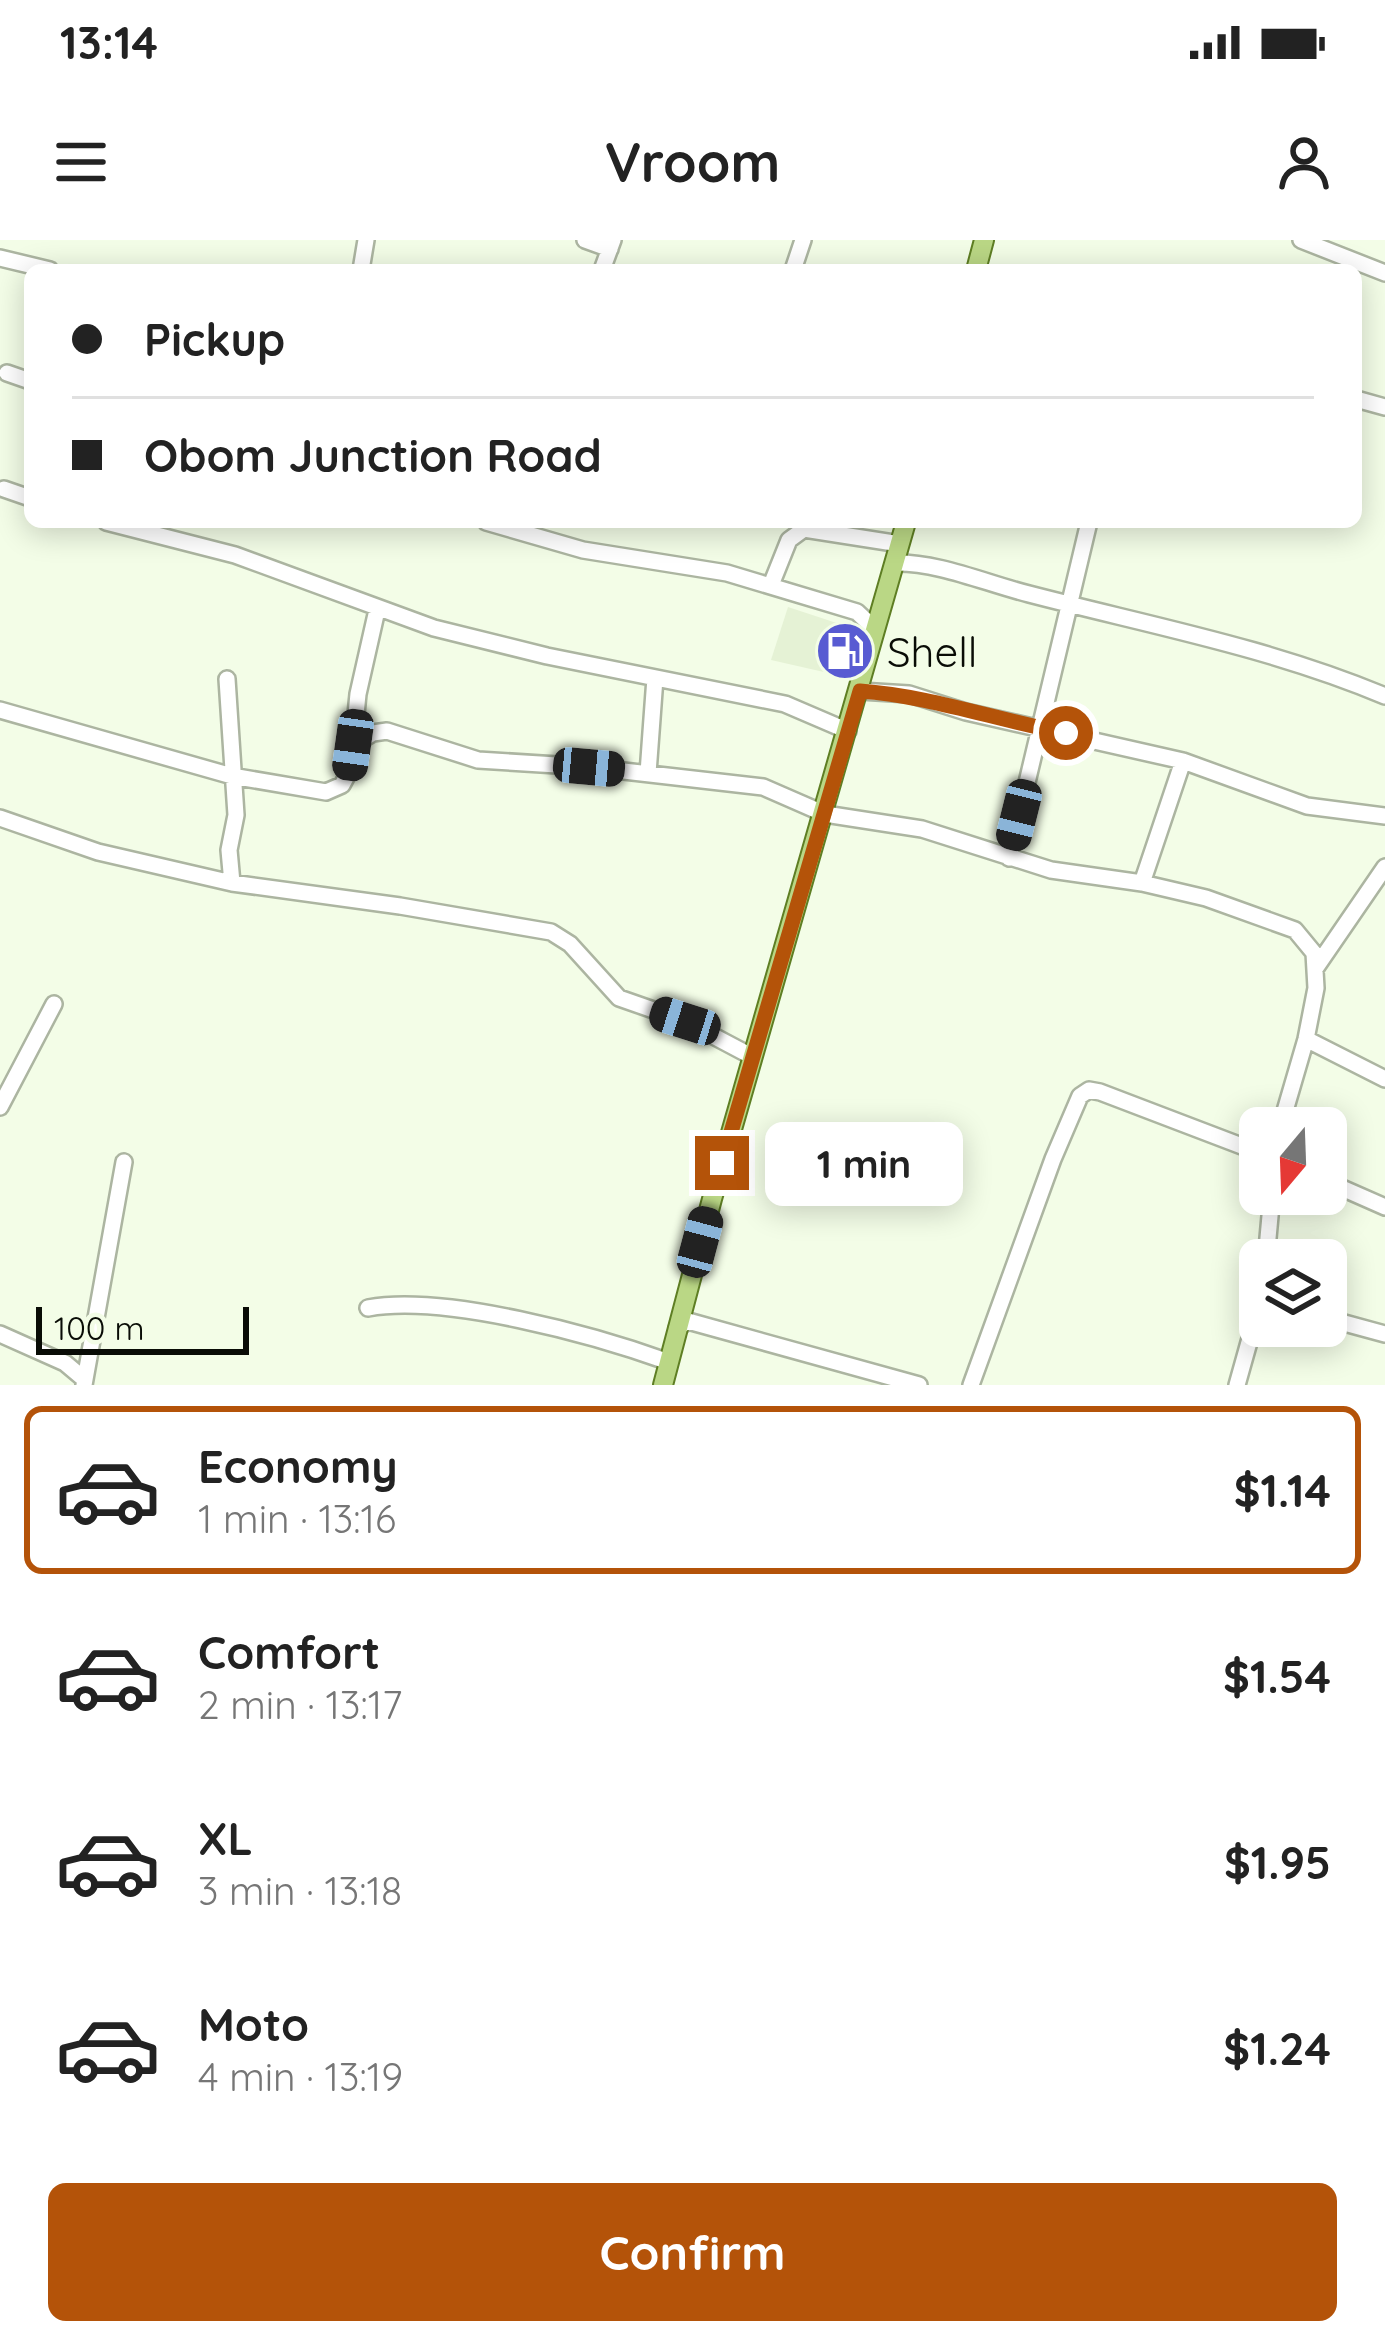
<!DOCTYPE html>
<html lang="en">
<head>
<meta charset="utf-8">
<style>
  body { margin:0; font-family:Quicksand,sans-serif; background:#f2f2f2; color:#222; height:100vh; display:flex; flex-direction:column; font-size:45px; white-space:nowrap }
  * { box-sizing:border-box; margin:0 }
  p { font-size:39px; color:#767676 }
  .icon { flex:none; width:66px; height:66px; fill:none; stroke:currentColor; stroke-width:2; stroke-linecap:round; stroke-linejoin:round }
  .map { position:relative; height:1145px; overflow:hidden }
  .drawer { display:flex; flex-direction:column; background:#fff; flex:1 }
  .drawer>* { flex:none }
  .top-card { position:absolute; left:24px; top:24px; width:1338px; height:264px; border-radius:18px; box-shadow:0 6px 30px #0003; display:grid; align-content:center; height:264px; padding:0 48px; background:#fff }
  .needle { width:78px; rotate:199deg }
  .controls { position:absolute; left:1239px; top:867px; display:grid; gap:24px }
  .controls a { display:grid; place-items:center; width:108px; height:108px; border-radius:18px; background:#fff; box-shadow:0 6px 30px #0003; font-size:60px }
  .scale { position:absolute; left:36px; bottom:30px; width:213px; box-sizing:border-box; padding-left:12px; border:6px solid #090c06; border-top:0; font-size:33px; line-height:42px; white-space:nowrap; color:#090c06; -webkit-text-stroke:9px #f3fde7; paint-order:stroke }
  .end { position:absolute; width:54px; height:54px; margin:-27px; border:15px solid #b45309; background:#fff; box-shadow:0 0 0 6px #fff }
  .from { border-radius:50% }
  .bubble { position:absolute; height:84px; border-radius:18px; background:#fff; box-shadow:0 6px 30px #0003; font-size:39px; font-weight:800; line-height:84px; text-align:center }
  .car { position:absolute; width:36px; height:72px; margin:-36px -18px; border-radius:15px; box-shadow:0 0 9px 3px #0007; background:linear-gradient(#222 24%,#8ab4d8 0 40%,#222 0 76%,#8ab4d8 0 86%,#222 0) }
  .top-card b { display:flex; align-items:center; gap:42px; height:114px; font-size:45px }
  .top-card b+b { border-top:3px solid #e0e0e0 }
  .top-card i { width:30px; height:30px; background:#222 }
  ul { padding:21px 0 0; list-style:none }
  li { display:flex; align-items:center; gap:36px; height:168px; margin:0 24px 18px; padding:0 24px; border:6px solid transparent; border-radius:18px }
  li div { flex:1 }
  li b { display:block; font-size:45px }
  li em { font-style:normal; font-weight:800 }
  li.on { border-color:#b45309 }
  li>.icon { width:108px; height:108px; stroke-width:1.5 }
  .action { display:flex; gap:24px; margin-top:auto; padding:24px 48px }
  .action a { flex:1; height:138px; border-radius:18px; background:#b45309; color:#fff; font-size:48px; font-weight:800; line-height:138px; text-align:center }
  .status { display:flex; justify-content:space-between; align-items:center; height:84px; padding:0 60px; background:#fff; direction:ltr }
  .status svg { height:33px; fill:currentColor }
  header { display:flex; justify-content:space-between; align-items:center; height:156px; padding:0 48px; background:#fff; font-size:54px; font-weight:800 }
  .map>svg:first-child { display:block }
</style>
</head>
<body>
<div class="status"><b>13:14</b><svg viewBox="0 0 49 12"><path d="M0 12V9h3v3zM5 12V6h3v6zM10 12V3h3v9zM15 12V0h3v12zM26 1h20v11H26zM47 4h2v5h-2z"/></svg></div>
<header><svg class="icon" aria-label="menu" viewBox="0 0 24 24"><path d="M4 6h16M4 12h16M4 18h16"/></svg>Vroom<svg class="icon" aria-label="person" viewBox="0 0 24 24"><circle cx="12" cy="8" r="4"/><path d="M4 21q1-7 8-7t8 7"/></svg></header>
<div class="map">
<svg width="1385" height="1145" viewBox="0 0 1385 1145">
  <rect width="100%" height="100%" fill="#f3fde7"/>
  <path fill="#e5f2d5" d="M788,367L870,394L859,440L771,420Z"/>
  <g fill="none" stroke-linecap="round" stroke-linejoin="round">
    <g stroke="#acb5a1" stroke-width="20">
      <path id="minor" d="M585,0L610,9
        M1301,0L1385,33
        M0,18L50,30
        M361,30L366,0
        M602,30L613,0
        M793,30L803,0
        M7,133L30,141
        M1356,159L1385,167
        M4,249L30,258
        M106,282L235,315L434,388L547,416L785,464L848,491
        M486,282L583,310L727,333L857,372L874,388
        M894,323C939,322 985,343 1029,354C1148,385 1271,408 1385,456
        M771,345L789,300L804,289L900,304
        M227,439L236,575L229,610L232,643
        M860,451L909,454L966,472L1183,521L1307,566L1385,576
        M0,470L232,536L326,552L342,545L349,532L353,505L373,493L387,491L478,520L589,527L763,547L825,574L922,589L1051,630L1142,643L1206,658L1295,690L1314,713L1316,748L1306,799L1280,888
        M353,505L358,454L377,370
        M648,533L655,438
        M0,578L98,612L232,643L400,666L551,692L570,704L619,758L685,781L753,817
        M1009,618L1089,282
        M1142,643L1183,521
        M1315,729L1385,627
        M1306,799L1385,839
        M0,867L54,764
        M1326,941L1385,967
        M1266,1020L1272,954
        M368,1068C445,1054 594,1095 669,1122
        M1326,1078L1385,1094
        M677,1088L688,1081L919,1145
        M0,1094L65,1123L84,1139
        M84,1145L124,922
        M971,1145L1053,919L1080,856L1089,850L1100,852L1260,913
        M1237,1145L1260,1063"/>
    </g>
    <g stroke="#5e7e23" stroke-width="22">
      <path id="major" d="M976,30L984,0
        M663,1145L712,959L906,282"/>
    </g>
    <use href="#minor" stroke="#fff" stroke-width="15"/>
    <use href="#major" stroke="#bad785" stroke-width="18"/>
  </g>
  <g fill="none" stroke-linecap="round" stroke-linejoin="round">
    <path stroke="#b45309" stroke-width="15" d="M722,923L860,451C930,456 996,480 1066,493"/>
  </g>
  <defs>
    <g id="fuel-disc" transform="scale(3)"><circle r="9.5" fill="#585bd2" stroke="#f3fde7"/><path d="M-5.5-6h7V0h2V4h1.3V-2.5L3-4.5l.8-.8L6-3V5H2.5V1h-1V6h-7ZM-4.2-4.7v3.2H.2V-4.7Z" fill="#fff"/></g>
  </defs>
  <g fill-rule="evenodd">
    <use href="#fuel-disc" x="845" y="411"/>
  </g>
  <g text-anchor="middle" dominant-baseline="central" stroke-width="9" stroke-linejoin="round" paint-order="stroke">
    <g font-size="42" fill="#090c06" stroke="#f3fde7" text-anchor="start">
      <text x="887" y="411">Shell</text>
    </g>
  </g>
</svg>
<div class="controls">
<a><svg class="needle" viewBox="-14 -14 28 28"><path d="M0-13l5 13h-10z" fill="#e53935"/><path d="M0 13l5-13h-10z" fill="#767676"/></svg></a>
<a><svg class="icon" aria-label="layers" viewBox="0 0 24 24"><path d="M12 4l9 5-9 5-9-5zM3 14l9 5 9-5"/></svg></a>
</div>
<div class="scale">100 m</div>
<i class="end from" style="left:1066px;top:493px"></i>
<i class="end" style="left:722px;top:923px"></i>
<div class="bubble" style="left:765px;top:882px;width:198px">1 min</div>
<i class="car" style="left:353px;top:505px;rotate:188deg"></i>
<i class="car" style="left:589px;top:527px;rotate:95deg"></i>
<i class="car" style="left:1019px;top:575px;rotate:194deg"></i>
<i class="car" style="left:685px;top:781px;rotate:288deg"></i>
<i class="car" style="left:700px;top:1002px;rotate:15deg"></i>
<div class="top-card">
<b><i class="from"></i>Pickup</b>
<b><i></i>Obom Junction Road</b>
</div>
</div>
<section class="drawer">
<ul>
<li class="on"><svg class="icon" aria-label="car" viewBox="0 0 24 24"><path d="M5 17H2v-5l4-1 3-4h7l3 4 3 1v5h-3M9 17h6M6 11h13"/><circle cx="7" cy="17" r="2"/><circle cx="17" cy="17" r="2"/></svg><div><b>Economy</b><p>1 min · 13:16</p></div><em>$1.14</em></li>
<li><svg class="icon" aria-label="car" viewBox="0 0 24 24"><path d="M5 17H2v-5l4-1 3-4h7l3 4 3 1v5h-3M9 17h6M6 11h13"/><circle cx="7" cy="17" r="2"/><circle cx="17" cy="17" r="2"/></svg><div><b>Comfort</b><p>2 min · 13:17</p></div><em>$1.54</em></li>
<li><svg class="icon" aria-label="car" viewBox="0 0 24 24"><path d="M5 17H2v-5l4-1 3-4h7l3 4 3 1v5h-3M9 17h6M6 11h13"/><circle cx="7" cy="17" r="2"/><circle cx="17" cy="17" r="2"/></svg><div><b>XL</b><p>3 min · 13:18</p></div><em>$1.95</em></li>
<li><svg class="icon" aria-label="car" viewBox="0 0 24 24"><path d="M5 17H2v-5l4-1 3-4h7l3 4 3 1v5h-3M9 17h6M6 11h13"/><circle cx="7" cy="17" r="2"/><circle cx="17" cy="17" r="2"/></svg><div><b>Moto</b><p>4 min · 13:19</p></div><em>$1.24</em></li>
</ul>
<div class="action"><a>Confirm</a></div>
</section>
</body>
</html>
